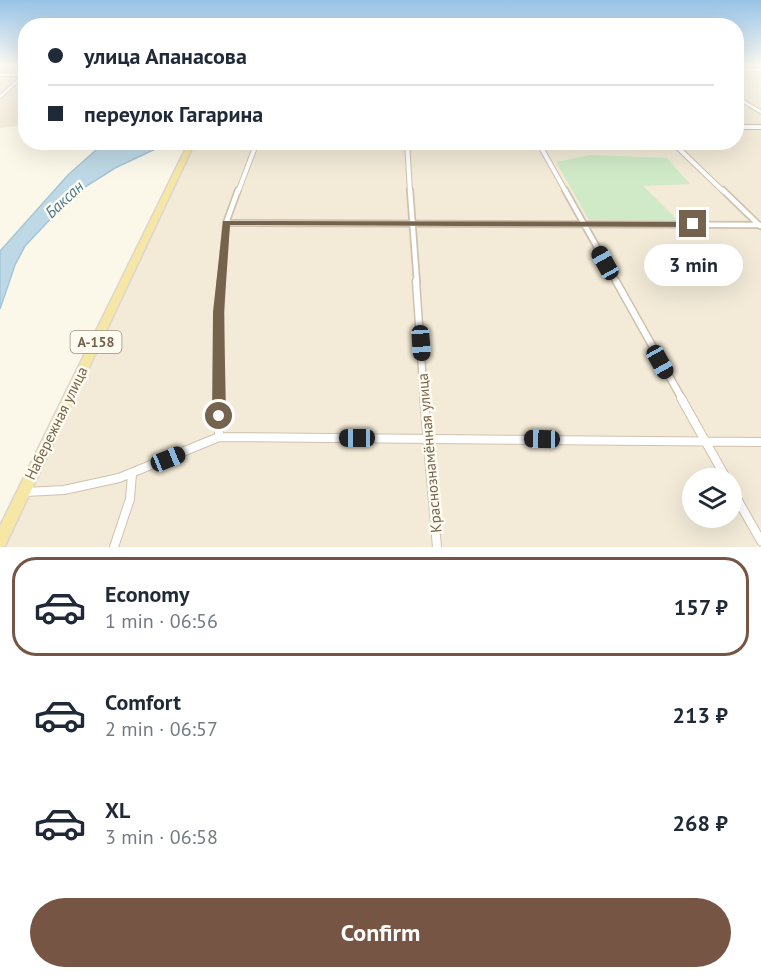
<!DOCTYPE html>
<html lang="en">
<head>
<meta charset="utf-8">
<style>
  body { margin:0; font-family:"PT Sans",sans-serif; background:#f6f6f7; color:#1f2937; height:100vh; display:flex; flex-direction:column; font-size:22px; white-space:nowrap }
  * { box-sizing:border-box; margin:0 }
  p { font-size:20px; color:#747a83 }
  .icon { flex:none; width:33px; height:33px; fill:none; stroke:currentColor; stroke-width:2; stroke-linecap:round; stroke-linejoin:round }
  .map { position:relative; height:547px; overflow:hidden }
  .side { display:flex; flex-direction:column; background:#fff; flex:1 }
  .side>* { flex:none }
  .guide { position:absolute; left:18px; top:18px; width:726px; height:132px; border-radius:24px; box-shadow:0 6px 24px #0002; display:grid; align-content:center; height:132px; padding:0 30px; background:#fff }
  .controls { position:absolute; left:682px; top:468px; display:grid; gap:12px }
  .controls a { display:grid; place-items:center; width:60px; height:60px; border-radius:50%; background:#fff; box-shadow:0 6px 24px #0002; font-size:30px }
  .end { position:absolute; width:27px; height:27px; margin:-14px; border:8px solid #76634d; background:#fff; box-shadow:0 0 0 3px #fff }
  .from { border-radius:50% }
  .bubble { position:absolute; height:42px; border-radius:21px; background:#fff; box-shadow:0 6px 24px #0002; font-size:20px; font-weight:800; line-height:42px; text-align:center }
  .car { position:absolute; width:18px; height:36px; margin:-18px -9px; border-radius:8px; box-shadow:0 0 4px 2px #0007; background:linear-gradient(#222 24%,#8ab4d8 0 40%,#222 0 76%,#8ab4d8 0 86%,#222 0) }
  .guide b { display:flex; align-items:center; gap:21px; height:57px; font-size:22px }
  .guide b+b { border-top:2px solid #e0e1e3 }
  .guide i { width:15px; height:15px; background:#1f2937 }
  ul { padding:10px 0 0; list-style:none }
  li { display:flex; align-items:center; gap:18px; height:99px; margin:0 12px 9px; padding:0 18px; border:3px solid transparent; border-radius:24px }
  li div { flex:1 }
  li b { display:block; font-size:22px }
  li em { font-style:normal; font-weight:800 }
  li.active { border-color:#765544 }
  li>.icon { width:54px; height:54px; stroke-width:1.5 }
  .primary-button { display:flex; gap:12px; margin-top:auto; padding:12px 30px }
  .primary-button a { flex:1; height:69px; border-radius:36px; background:#765544; color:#fff; font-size:24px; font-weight:800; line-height:69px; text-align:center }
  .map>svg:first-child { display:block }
</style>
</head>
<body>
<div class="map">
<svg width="761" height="547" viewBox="0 0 761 547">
  <rect width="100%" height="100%" fill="#fcf8e9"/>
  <path fill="#f3ebd8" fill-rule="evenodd" d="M0,65H25V75L16,85H25V125L0,128V80L4,76H0Z
    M737,65H761V547H0V541L192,143L736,142ZM667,158L689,183L644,185L677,221L589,220ZM693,478H732V518H693Z"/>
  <path fill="#d0eac8" d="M590,155L667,158L690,184L644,186L678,221L589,220L556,162Z"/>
  <path fill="#bed9e5" stroke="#a4c6d7" stroke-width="1.5" d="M104,143H168L115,168L74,194L25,246L15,265L0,309V251L68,175Z"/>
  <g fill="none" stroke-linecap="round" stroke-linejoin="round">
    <g stroke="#cec2af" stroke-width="4.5">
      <path id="street-far4" d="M736,70H761
        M0,75L25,74
        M0,97L26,73
        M736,97L761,112"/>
    </g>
    <g stroke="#cec2af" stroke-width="6">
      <path id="street-far3" d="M736,127H761
        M407,142L410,192
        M538,142L566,192
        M672,142L724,192
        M238,192L257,142"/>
    </g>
    <g stroke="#cec2af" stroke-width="8">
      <path id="street-far2" d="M410,190L417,283
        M565,190L617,283
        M723,190L760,226
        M226,223L761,225
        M221,283L226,223L238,190"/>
    </g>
    <g stroke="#cec2af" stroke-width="9">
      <path id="street-far1" d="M416,281L424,399
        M616,281L682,399
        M219,399L221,281"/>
    </g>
    <g stroke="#cec2af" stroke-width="10">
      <path id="street" d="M219,398V437
        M424,398L437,547
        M681,398L726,478
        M732,490L761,541
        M25,492L64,490L119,478L219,437L761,442
        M114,547L130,499L132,474"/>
    </g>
    <g stroke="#dbd6d1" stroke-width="3">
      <path id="primary" d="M189,142H195L5,546L0,547V526Z"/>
    </g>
    <use href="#street-far4" stroke="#fff" stroke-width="3"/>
    <use href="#street-far3" stroke="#fff" stroke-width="4"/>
    <use href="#street-far2" stroke="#fff" stroke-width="4.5"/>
    <use href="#street-far1" stroke="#fff" stroke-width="6"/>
    <use href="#street" stroke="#fff" stroke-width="8"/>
    <use href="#primary" fill="#f7e7a5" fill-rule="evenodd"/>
  </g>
  <linearGradient id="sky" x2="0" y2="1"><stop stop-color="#97c3e7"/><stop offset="0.46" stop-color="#fefcf5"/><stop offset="1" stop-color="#fefcf5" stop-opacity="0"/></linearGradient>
  <rect width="761" height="141" fill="url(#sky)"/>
  <path fill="#76634d" d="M223,221L693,222L697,224L693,227L230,225L224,312L226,416L219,423L212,416L213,312Z"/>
  <g text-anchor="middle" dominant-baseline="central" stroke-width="5" stroke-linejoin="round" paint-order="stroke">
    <rect fill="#fefbf0" stroke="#9f917e" stroke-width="1.5" x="70.5" y="331" width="51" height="22" rx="4.5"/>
    <g font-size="14" font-weight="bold" fill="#76634d">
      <text x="96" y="342">А-158</text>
    </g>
    <g font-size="15" fill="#76634d" stroke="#fefbf0">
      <text transform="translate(56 423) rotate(-64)">Набережная улица</text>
      <text transform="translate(429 453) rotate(-95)">Краснознамённая улица</text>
    </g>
    <g font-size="16" font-style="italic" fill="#4b788f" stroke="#fefbf0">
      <text transform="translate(64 199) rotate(-43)">Баксан</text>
    </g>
  </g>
</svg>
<div class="controls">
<a><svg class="icon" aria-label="layers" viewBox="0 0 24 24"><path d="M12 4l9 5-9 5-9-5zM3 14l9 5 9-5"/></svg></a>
</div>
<i class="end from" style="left:219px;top:416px"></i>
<i class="end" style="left:693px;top:224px"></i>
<div class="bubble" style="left:644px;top:244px;width:99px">3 min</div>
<i class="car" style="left:605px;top:263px;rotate:331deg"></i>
<i class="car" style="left:421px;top:343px;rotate:176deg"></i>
<i class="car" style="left:660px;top:362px;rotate:151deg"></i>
<i class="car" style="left:357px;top:438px;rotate:270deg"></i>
<i class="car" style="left:542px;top:439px;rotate:271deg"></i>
<i class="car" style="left:168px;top:459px;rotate:68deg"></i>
<div class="guide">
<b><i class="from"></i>улица Апанасова</b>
<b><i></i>переулок Гагарина</b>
</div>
</div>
<section class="side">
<ul>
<li class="active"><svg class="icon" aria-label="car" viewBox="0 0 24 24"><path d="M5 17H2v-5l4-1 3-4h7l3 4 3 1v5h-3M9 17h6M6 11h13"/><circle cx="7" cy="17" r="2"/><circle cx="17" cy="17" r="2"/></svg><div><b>Economy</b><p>1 min · 06:56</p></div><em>157 ₽</em></li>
<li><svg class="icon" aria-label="car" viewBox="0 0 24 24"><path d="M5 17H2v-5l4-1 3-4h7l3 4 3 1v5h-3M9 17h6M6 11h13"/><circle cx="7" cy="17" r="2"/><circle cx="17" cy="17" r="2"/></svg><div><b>Comfort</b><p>2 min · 06:57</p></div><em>213 ₽</em></li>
<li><svg class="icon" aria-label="car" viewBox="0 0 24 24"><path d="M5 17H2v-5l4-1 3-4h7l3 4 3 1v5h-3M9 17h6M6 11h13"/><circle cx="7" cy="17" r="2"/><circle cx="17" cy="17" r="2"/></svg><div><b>XL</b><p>3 min · 06:58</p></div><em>268 ₽</em></li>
</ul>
<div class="primary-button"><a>Confirm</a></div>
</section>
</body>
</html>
